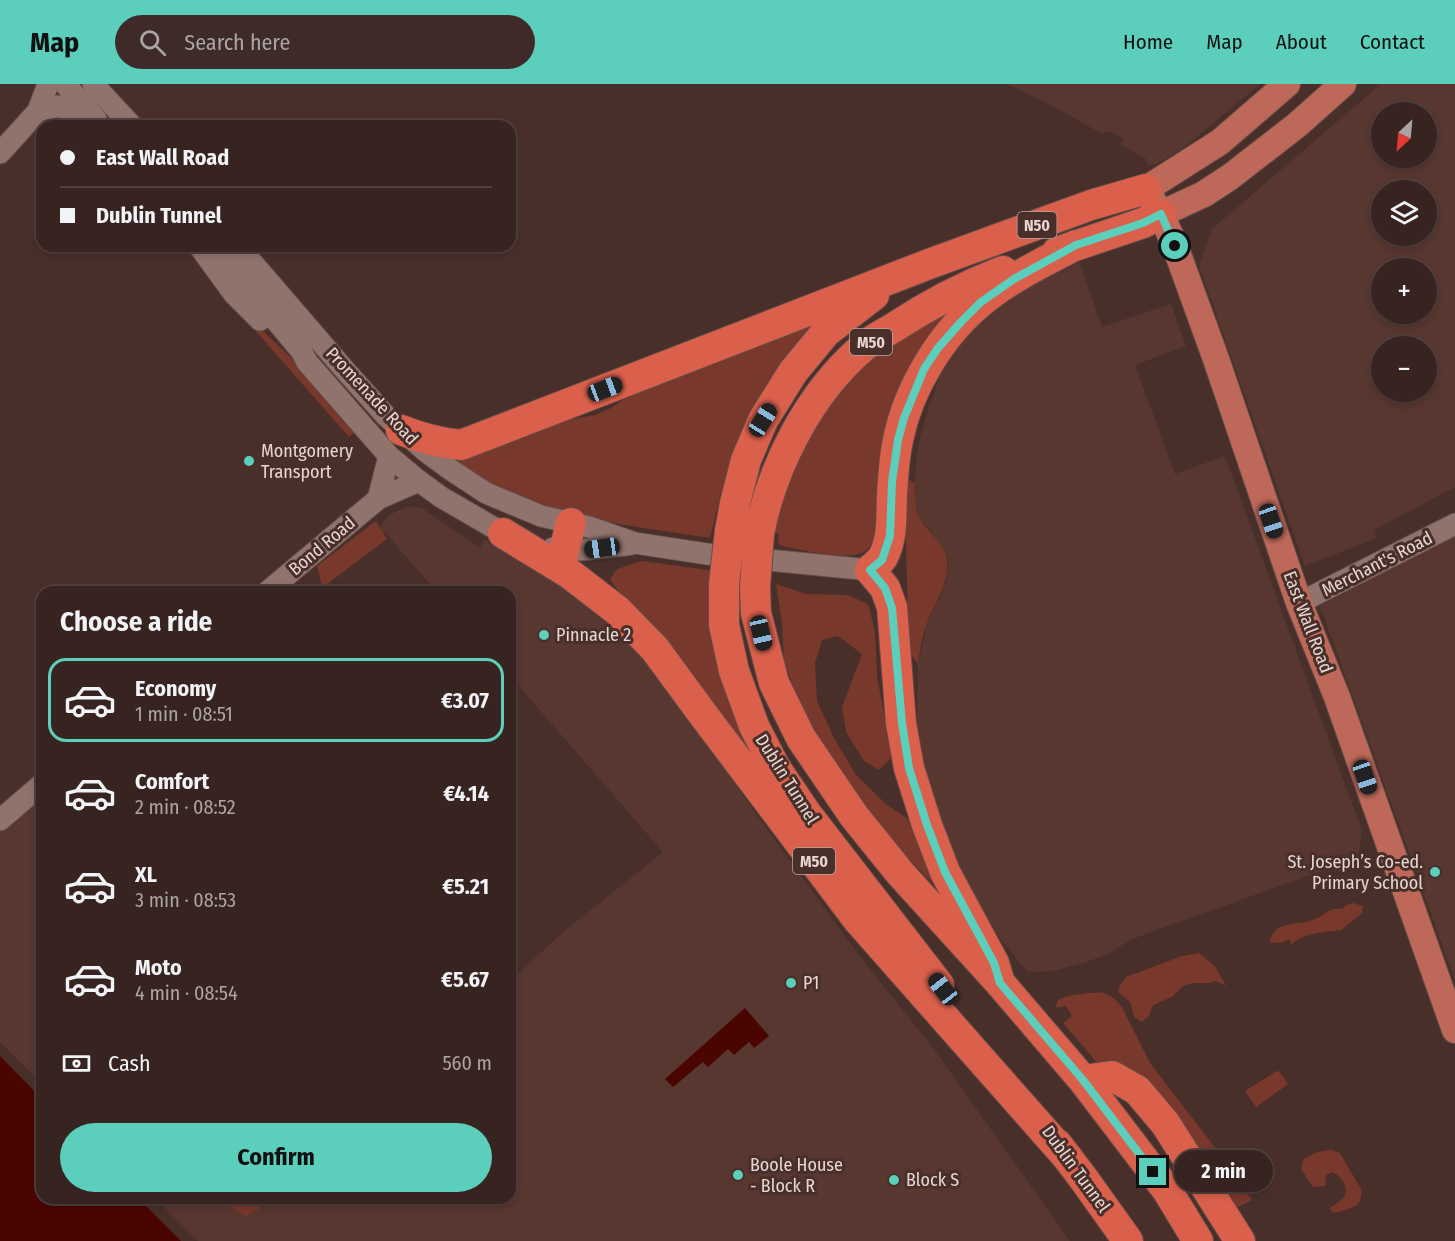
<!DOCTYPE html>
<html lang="en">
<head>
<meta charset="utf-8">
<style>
  body { margin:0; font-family:"Fira Sans Condensed",sans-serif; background:#3e2b29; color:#f1f3f6; height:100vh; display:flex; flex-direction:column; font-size:22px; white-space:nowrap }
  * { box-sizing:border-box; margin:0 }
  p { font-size:20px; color:#aaa4a5 }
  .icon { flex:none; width:33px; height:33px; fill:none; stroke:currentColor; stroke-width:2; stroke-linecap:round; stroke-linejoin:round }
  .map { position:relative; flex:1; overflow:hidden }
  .drawer { position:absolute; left:36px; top:502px; width:480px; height:618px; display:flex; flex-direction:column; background:#372320; border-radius:18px; box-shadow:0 3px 9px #0003,0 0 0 2px #51403e }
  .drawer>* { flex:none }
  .top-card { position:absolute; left:36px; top:36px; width:480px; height:132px; border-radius:18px; box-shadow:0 3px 9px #0003,0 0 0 2px #51403e; display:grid; align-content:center; height:132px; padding:0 24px; background:#372320 }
  .needle { width:39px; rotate:206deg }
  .fabs { position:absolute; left:1371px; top:18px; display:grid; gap:12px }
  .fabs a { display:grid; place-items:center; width:66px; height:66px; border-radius:50%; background:#372320; box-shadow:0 3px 9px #0003,0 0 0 2px #51403e; font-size:30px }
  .end { position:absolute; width:27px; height:27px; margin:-14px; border:8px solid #5bcebc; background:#111; box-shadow:0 0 0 3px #111 }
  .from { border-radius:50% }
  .bubble { position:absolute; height:42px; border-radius:21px; background:#372320; box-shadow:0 3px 9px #0003,0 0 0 2px #51403e; font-size:20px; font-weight:700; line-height:42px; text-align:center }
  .car { position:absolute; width:18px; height:36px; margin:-18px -9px; border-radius:8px; box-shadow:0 0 4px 2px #0007; background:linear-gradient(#222 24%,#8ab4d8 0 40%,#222 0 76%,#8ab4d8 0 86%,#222 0) }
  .top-card b { display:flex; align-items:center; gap:21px; height:57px; font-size:22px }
  .top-card b+b { border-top:2px solid #51403e }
  .top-card i { width:15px; height:15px; background:#f1f3f6 }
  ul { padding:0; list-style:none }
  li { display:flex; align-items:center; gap:18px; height:84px; margin:0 12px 9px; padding:0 12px; border:3px solid transparent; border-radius:18px }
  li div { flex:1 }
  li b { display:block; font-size:22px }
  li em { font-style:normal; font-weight:700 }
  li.selected { border-color:#5bcebc }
  li>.icon { width:54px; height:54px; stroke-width:1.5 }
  h2 { padding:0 24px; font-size:27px; line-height:72px }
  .pay { display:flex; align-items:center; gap:15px; height:66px; padding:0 24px; font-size:22px }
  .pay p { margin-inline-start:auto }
  .action { display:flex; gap:12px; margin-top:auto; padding:12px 24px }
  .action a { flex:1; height:69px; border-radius:36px; background:#5bcebc; color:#111; font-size:24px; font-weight:700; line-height:69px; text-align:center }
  header { display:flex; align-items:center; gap:36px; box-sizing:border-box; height:84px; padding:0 30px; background:#5bcebc; color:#111 }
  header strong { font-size:28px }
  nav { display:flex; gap:33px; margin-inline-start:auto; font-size:21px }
  .search { width:420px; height:54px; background:#3e2b29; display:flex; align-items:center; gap:15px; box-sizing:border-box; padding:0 21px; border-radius:33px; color:#aaa4a5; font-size:22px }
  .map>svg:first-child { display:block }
</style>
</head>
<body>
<header>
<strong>Map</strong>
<div class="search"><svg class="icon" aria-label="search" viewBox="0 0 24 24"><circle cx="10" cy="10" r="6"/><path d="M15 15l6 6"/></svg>Search here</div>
<nav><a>Home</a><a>Map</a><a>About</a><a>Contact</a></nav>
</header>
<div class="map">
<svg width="1455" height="1157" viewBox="0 0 1455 1157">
  <rect width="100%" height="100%" fill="#492f2a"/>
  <path fill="#583730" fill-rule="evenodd" d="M1008,0H1260L1182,65L1158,79L1148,82L1146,75L1121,61L1124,55L1109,47L1102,50L1051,21Z
    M1381,0H1455V403L1374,446L1377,454L1305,482L1199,182L1212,145ZM1426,28V74H1382V28ZM1426,106V152H1382V106ZM1426,184V230H1382V184ZM1426,262V308H1382V262Z
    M1080,179L1102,243L1171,220L1186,262L1135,281L1175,390L1225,372L1362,747L1358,774L1132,855L1108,870L1081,880L1053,887L1036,888L1027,887L1021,880L994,847L977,819L960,788L948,759L925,688L917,635L918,580L927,539L940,513L946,497L948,482L944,467L932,448L924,440L918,432L915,420L914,399L918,362L925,335L940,292L952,271L975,243L995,226L1018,210L1040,197Z
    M409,422L422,424L480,464L484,456L587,517L633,562L714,668L754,727L858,870L931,961L1070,1157H198L156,1115L510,1114V897L562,849L663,768L510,592V508H437L380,443L389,431Z
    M1455,452V896L1320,522Z
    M42,710V1000L0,958V748L4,740Z"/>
  <path fill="#78382c" d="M968,209L882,384L873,457C872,458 869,464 868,465C853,480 798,465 778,461L779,450L772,449L789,390L820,332L862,278Z
    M243,228L301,283L357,347L349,353L240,229Z
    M828,234L730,381L720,413L710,454C626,440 527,434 457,379L460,376L562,337L595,331L611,324L627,313L642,306Z
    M904,392L914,399C915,409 914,421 918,431C923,444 939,453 945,469C953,495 936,516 927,539C922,552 920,567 918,580L909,568Z
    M376,437L387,455L331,497L323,506L317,482Z
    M642,477L708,486L712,489L752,668L740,666L621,511L610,495L617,485Z
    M776,500L806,510L848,511L868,520L875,547L877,592L892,673L879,686L864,677L846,648L842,623L862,570L838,552L822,556L815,579L817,617L834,654L856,691L887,721L905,733L917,744L943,810L879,744L832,683L802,627L784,577L782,539Z
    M1353,819L1363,822L1362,829C1356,835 1348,839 1342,846C1325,848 1304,848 1291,861L1290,855L1280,859L1269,858C1272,851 1274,846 1281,843C1292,838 1305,840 1315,835C1325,831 1329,823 1342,825L1346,821Z
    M1199,869L1215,882L1226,902L1216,897L1209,899H1193L1183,902L1172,913L1153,921L1149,932L1142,938L1134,933L1130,918L1118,908L1120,901L1126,893L1182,872Z
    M1102,908L1114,914L1122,923L1150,979L1223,1074L1217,1079L1234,1103L1240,1099L1252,1116L1230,1127L1197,1082L1209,1076L1202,1066L1190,1069L1099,981L1063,939L1072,932L1066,922L1055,924L1058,916C1072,909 1087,910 1102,908Z
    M1279,987L1288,1000L1256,1023L1245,1007L1275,988Z
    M1332,1066L1340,1069L1362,1107L1360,1117L1356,1122L1342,1127L1333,1129L1330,1124C1338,1118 1349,1114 1345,1102C1343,1095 1339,1092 1333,1088L1326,1091L1325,1102L1313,1103L1301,1085L1303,1075L1317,1068Z
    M226,1115H263L260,1124L246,1132L230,1123Z"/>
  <path fill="#4a0500" d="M745,924L769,952L754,964L749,958L734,971L728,965L708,983L703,978L673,1003L665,995Z
    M0,972L42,1015V1114L139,1115L181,1157H0Z"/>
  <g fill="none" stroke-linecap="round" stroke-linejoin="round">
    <g stroke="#624c48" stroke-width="23">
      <path id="minor" d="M65,0L96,35
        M93,0L132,42
        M38,27L59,22L100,42
        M0,69L38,27L48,0
        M199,162L234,210L260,236
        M214,162L302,268L307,278L389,372L419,397L441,413L503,449L514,452
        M238,162L344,285L386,332L424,366L451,386L486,409L541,432L589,443L635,459L707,470L870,486
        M378,415L389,372
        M553,464C580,469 605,463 632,460
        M267,508L378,415L419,397
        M1299,519L1455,440
        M0,736L42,700"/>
    </g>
    <g stroke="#624c48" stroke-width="28">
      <path id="major" d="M1287,0L1220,58L1146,105L1161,130L1175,162L1216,275L1299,519L1337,613L1455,946
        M1161,130L1204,110L1230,93L1297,41L1343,0"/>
    </g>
    <g stroke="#624c48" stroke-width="32">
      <path id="highway" d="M1057,168L1143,139L1161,130
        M401,346C421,354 440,359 461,361L929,180L1091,121L1146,105
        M730,447L735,419L746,376L763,336L793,288L826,248L874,211
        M503,449L570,490L618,527L655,565L702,629L858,836L1068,1074
        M759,450C772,382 809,310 862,264C871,256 883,250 893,244C928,221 964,202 1003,187
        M560,484L571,439
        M724,500V541L734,587L754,642L775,683L806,729L939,901
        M755,503L756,529L774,599L801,654L854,732L900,789L1000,899L1083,996L1167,1106L1198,1157
        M1000,899L994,879L982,857L945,788L927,741L909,684L901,639L892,523L885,504L870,486C874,482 880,478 883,473C893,454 891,432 892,411C893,393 894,374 898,356C908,305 941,250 982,217C1010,194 1044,178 1076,161
        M1083,996L1112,992L1137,1006L1165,1039L1240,1157
        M1057,1060L1083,1094L1128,1157"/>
    </g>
    <use href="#minor" stroke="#91736d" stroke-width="21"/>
    <use href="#major" stroke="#bd6859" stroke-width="26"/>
    <use href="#highway" stroke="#db604c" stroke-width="30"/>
    <g stroke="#624c48" stroke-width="32" stroke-linecap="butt">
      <path id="highway-bridge" d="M724,500L730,447
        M755,503L759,450"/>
    </g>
    <use href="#highway-bridge" stroke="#db604c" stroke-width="30"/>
  </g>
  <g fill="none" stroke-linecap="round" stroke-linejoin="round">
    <path stroke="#5bcebc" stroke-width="8" d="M1153,1088L1083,996L1000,899L994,879L945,788L927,741L909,684L902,639L892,524L885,504L870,486L882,476L890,452L892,398L898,356L904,334L924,285L938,264L961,238L981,218L1014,195L1076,161L1143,139L1161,130L1175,162"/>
  </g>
  <g fill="#5bcebc" stroke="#492f2a" stroke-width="2">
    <circle cx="249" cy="377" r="6"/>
    <circle cx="544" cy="551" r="6"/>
    <circle cx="1435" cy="788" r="6"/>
    <circle cx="791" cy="899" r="6"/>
    <circle cx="738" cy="1091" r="6"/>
    <circle cx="894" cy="1096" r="6"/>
  </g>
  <g text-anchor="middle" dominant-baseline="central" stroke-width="6" stroke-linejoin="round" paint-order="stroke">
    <g fill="#492f2a" stroke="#b8a4a0" stroke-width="1.5">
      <rect x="1017.5" y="128" width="39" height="26" rx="4.5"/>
      <rect x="850" y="245" width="42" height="26" rx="4.5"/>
      <rect x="793" y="764" width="42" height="26" rx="4.5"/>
    </g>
    <g font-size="16" font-weight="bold" fill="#e7d6d2">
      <text x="1037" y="141">N50</text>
      <text x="871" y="258">M50</text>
      <text x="814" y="777">M50</text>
    </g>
    <g font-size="18" fill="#e7d6d2" stroke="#492f2a">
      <text transform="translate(372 312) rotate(47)">Promenade Road</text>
      <text transform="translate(322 462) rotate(-40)">Bond Road</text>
      <text transform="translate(1377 480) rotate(-27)">Merchant's Road</text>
      <text transform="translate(1308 538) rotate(69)">East Wall Road</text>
      <text transform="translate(787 695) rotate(58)">Dublin Tunnel</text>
      <text transform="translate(1076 1085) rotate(54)">Dublin Tunnel</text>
    </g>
    <g font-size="18" fill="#e7d6d2" stroke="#492f2a" text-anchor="start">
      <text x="261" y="367">Montgomery<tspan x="261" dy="21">Transport</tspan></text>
      <text x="556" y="551">Pinnacle 2</text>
      <text x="1423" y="778" text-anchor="end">St. Joseph’s Co-ed.<tspan x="1423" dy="21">Primary School</tspan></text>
      <text x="803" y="899">P1</text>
      <text x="750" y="1081">Boole House<tspan x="750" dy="21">- Block R</tspan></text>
      <text x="906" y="1096">Block S</text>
    </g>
  </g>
</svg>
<div class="fabs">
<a><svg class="needle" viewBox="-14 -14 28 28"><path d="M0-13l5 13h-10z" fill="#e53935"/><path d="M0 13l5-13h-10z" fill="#aaa4a5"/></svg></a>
<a><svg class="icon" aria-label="layers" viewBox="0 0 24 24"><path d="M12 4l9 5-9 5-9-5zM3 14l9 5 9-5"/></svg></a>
<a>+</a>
<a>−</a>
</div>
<i class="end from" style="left:1175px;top:162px"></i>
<i class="end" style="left:1153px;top:1088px"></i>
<div class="bubble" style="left:1174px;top:1066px;width:99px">2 min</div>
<i class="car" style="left:605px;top:305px;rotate:69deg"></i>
<i class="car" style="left:763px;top:336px;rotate:32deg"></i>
<i class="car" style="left:1271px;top:437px;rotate:161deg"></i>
<i class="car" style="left:602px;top:464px;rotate:262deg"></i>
<i class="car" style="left:761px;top:549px;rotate:167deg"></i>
<i class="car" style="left:1365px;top:693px;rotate:161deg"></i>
<i class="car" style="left:943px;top:905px;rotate:322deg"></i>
<div class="top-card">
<b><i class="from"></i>East Wall Road</b>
<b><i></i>Dublin Tunnel</b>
</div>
<section class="drawer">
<h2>Choose a ride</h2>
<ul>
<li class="selected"><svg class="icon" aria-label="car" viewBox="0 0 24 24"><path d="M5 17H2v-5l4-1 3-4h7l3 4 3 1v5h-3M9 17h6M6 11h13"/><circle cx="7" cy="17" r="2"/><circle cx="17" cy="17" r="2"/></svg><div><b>Economy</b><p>1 min · 08:51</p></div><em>€3.07</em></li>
<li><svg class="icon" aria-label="car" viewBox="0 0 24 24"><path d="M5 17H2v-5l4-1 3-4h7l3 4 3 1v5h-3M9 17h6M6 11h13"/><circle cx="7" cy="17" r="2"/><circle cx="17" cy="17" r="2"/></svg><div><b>Comfort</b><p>2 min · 08:52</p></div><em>€4.14</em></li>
<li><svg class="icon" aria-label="car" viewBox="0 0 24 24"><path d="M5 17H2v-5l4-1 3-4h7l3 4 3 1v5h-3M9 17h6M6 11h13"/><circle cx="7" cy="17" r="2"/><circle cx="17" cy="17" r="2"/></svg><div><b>XL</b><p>3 min · 08:53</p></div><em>€5.21</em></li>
<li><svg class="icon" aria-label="car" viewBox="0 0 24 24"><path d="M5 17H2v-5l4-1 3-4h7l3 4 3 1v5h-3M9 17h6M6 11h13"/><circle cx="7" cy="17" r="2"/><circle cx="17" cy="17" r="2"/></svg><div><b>Moto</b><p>4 min · 08:54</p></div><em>€5.67</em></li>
</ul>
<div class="pay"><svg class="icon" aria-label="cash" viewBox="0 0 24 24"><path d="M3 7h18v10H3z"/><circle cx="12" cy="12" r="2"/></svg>Cash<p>560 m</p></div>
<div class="action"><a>Confirm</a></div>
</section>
</div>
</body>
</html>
